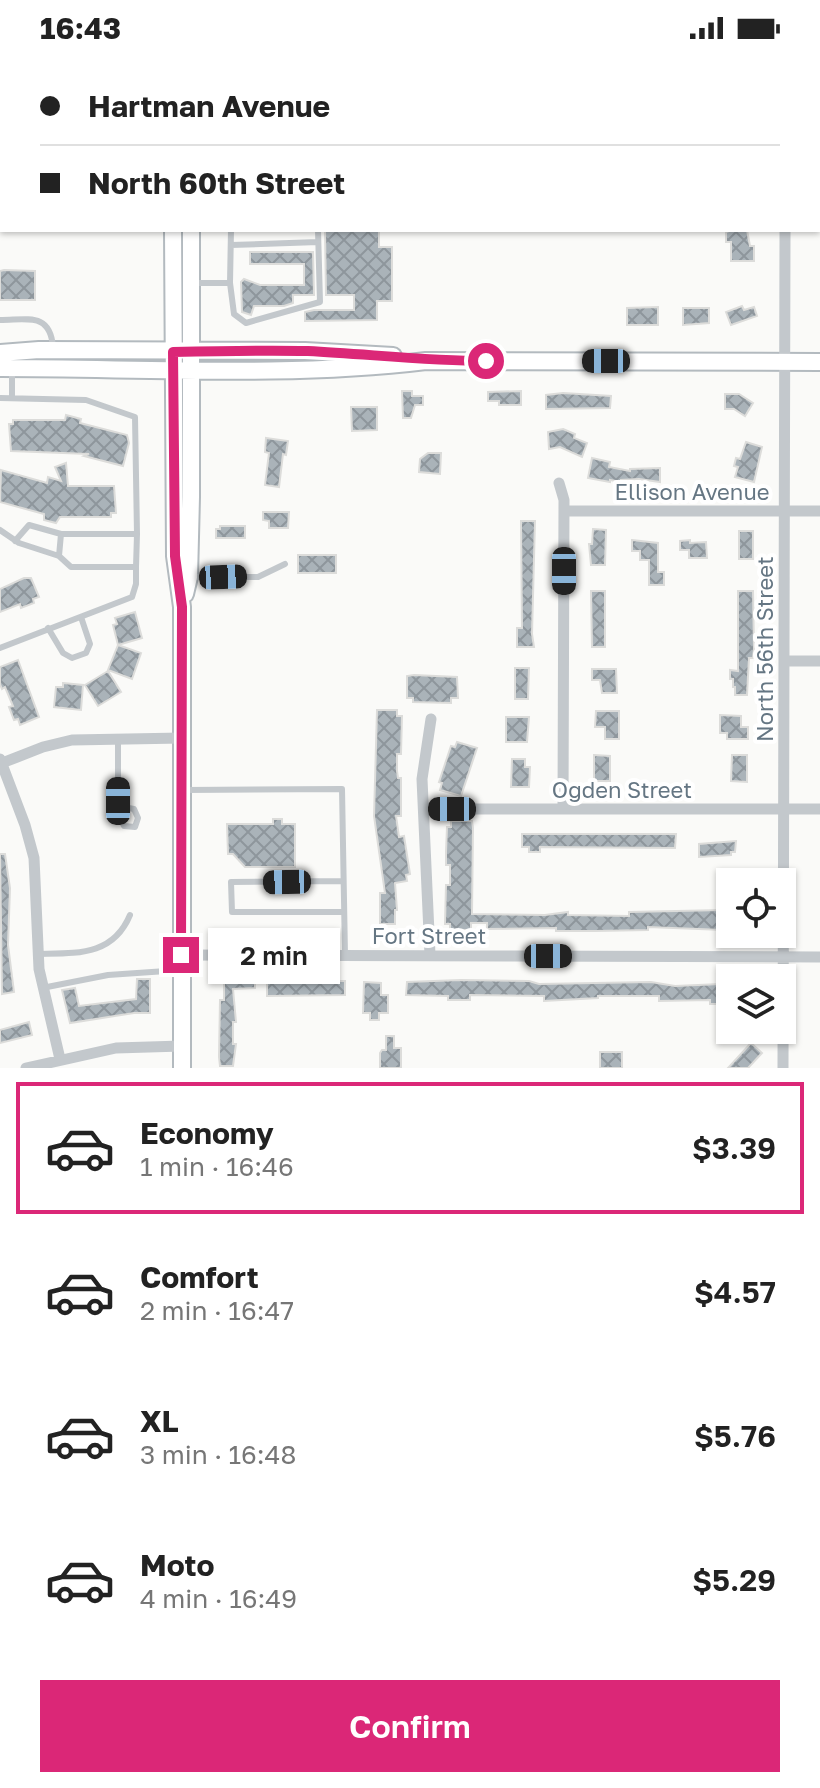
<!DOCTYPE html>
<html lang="en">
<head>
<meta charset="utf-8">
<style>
  body { margin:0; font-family:"Golos Text",sans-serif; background:#f6f6f6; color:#222; height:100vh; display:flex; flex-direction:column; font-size:30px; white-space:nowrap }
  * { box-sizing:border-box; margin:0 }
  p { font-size:26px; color:#767676 }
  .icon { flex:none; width:44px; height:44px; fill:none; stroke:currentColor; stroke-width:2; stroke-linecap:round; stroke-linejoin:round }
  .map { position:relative; height:1012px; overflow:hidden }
  .sheet { display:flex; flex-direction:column; background:#fff; flex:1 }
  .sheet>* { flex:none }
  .banner { position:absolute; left:0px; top:0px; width:820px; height:176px; box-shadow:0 2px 6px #0004; display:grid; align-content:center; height:176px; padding:0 40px; background:#fff }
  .controls { position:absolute; left:716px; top:812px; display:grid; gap:16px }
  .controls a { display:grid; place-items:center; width:80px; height:80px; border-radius:0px; background:#fff; box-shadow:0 2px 6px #0004; font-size:40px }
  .end { position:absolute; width:36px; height:36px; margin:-18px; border:10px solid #db2777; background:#fff; box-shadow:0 0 0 4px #fff }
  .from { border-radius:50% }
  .bubble { position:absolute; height:56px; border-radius:0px; background:#fff; box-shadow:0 2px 6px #0004; font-size:26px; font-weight:600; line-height:56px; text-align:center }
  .car { position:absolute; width:24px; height:48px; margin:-24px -12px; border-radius:10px; box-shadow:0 0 6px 2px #0007; background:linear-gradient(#222 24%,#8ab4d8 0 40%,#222 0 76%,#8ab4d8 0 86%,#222 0) }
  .banner b { display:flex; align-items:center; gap:28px; height:76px; font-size:30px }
  .banner b+b { border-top:2px solid #e0e0e0 }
  .banner i { width:20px; height:20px; background:#222 }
  ul { padding:14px 0 0; list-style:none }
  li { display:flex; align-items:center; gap:24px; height:132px; margin:0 16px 12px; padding:0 24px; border:4px solid transparent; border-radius:0px }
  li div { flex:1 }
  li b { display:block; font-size:30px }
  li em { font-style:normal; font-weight:600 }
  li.current { border-color:#db2777 }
  li>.icon { width:72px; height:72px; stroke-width:1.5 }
  .cta { display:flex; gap:16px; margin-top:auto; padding:16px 40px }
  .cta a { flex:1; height:92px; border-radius:0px; background:#db2777; color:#fff; font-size:32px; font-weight:600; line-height:92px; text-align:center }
  .status { display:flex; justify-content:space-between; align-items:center; height:56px; padding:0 40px; background:#fff; direction:ltr }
  .status svg { height:22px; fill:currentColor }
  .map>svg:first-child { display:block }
</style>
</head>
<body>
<div class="status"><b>16:43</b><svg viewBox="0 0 49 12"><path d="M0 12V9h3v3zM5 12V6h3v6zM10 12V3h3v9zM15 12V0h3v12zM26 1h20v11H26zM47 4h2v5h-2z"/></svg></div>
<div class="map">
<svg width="820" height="1012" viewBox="0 0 820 1012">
  <defs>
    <pattern id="building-cross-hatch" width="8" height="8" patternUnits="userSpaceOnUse" patternTransform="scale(2)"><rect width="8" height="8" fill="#aab3b9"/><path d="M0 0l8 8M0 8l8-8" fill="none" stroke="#8e969c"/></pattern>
  </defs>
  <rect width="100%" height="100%" fill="#fafaf8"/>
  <path fill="url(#building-cross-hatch)" stroke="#dcdcda" stroke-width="2" d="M325,174H379V191H392V245H377V264L305,265V256L314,254H354V239H326Z
    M732,174H747L750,190H754V205H731V186H726V176Z
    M250,196H313L314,239H293V247L284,250H254L251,259L242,256L241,226L244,223L260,229H304V208H250Z
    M4,214L35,215V244H0V215Z
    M742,250L744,254L754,251L757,260L731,269L726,256Z
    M658,251V269H627V252Z
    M683,252H709V267L683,269Z
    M402,335H412V340H423V349H415L411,362H403Z
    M521,335V349H499V345H488V336Z
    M563,337L611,340L610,352L546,353V339Z
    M725,338H739L753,347L745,360L734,353H725Z
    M351,351H377V374L352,375Z
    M66,359L81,363L80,367L127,379L129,387L123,410L84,400L89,398L11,395L9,368H13V364H65Z
    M563,373L575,378L574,382L587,387L582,401L560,391L549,393L548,376Z
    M266,382L288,385L286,399L283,398L279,431L265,429L269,397L265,396Z
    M746,386L762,391L754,426L735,421L738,411L734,410L736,402L740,403Z
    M428,397H441L440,418L419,416L420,403Z
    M592,402L610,406L609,411L630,415V413L660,412V426L639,423L621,424V426L610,424V426L588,422Z
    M66,407L68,430H114L116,457H111V461H60L56,467L44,464V458L0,446L1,414L47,427L48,421L61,425L55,411Z
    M263,456H289L288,472H269V465L263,464Z
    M521,465H535L532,578L534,591H517V572H522Z
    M220,470H245V482H216V473H220Z
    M593,473L606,474L605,509H591L589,488H592Z
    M739,475H753V503H739Z
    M632,484L658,487V516H664V529H649V504H640V495H632Z
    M690,484V487L706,486L707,502H689V494H680V485Z
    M298,499H336V517H298Z
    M24,522H31L39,541L33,543L34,547L21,552L20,548L0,556V533Z
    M591,535H605V591H592Z
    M738,535H753L754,593L753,602H749L747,639H735V631H733V623H730V614L738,615Z
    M135,556L142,582L118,589L113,569L117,568L115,562Z
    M118,589L141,597L132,623L108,614Z
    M18,604L39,661L20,669L18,663L14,664L9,651L13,650L5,631L2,633L0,628V611Z
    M515,612H529L528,643H515Z
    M592,613H616L617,637H602L600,624H592Z
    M108,615L121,636L98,650L85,629Z
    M414,619L457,621L458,642H451V647L413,646V642H407V620Z
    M63,627L83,629L81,654L54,651L56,631H63Z
    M377,654H397V660H402L401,698H397V715L398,722H401V760H396L399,781L404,780L410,818L406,819L407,825L395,827L397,854H395V868H380V837H385L374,760Z
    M596,655H619V683H605V671H595Z
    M720,659L741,660V671H748V683H727V677H720Z
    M506,661H529L527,686H506Z
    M457,686L477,692L461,740L440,734L442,727L439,726L451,690L455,691Z
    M594,699L610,700V725H594Z
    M732,699H747V726L731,725Z
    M512,703H525V711H530L529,731H511Z
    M273,763H282V768H295V811H245L233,798H228L227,768H273Z
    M451,765H472L473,772L472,858L545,859L568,856V859L629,860V856L723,854V874L648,871V874L595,875H556V872L487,873V867H471V874H450V868H445L446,829H450V809H446V796L447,771H451Z
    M522,778H676L675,792L540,791V796H529V791H522Z
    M736,785L735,796H731V799L699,801V788Z
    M0,798H5L10,832L8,889L14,936L2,938Z
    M224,918H255V932L233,933L236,966H233V988H236L233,1010H220L219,1001L220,944H224Z
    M137,923H150V957H134L70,967L62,934L75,932L79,950L136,943Z
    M461,924L529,925L539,928L651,926L675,930L721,928L730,929V944H721L720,948H710V944L659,945V940H598V942L544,945V940L470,939V944H448V940L406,939L407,926Z
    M267,925H345V939L267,940Z
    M364,926L381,927V939H388V957H379V964H370V957H363Z
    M29,966L32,979L0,987V974Z
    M386,980H394V992H401V1012H380V997L382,994H386Z
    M751,987L762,997L748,1012H728Z
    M600,996H622V1012H600Z"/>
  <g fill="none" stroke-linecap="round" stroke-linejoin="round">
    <g stroke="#b3babf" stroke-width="20">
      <path id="secondary" d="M182,2V0
        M173,174L175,500L182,551V1012
        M0,297L39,294L305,295L393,300
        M0,312C142,312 285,322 426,305L820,306
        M185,538L189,521L191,441V174"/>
    </g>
    <path stroke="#c3c8cc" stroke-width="6" d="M94,0V2
      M137,0V2
      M373,0L374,2
      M67,2V0
      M468,2V0
      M231,189L318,186
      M192,227H230L231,174
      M230,227L234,258L246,267L320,246L318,174
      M0,264C28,264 50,256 53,291
      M12,312V342
      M0,342L86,344L135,361L137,478H61
      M0,474L19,487L59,500L71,511H136V528L132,541L0,592
      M15,485L29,469L61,478L59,500
      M136,511L137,478
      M192,521H258L285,508
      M48,572L63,597L72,602L86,597L90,588L81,561
      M118,682V757L124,770L135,771L138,762L134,753L118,750
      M185,734L342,733L345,899
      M343,825L231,826L232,856H344
      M38,898C77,897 113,900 130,859
      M42,932L108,919L181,914"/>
    <path stroke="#c3c8cc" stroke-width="11" d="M34,0L35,2
      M786,2V0
      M818,5H820
      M818,156H820
      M559,427L564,444L563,753
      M565,455H820
      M784,605H820
      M0,703L25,769L34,802L39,913L60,1003
      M2,707L43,691L72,684L182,682
      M424,753H820
      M181,899L820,901
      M430,899L422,723L431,663
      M26,1012L116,992L182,990
      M783,1012L785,174"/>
    <use href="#secondary" stroke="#fff" stroke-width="16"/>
  </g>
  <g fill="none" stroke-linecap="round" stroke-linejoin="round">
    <path stroke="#db2777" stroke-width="10" d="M181,899L182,551L175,500L173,296C218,295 263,294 308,295C368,298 427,305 486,305"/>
  </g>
  <g text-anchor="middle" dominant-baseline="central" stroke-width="8" stroke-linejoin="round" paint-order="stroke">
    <g font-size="22" fill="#657683" stroke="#fff">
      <text x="692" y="435">Ellison Avenue</text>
      <text transform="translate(764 593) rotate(-90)">North 56th Street</text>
      <text x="622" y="733">Ogden Street</text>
      <text x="429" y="879">Fort Street</text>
    </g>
  </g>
</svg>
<div class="controls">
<a><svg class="icon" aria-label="locate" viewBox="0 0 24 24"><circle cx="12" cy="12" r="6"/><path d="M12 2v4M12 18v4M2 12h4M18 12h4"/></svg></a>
<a><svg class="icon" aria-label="layers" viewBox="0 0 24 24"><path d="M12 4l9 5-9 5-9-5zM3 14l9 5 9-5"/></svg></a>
</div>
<i class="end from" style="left:486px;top:305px"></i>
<i class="end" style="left:181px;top:899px"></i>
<div class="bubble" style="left:208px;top:872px;width:132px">2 min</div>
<i class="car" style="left:606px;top:305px;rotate:270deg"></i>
<i class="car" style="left:564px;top:515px;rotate:180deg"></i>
<i class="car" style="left:223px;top:521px;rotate:88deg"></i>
<i class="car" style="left:118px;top:745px;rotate:0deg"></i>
<i class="car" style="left:452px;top:753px;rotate:270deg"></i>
<i class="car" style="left:287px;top:826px;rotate:269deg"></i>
<i class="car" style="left:548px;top:900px;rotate:90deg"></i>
<div class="banner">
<b><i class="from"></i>Hartman Avenue</b>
<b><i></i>North 60th Street</b>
</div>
</div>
<section class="sheet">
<ul>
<li class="current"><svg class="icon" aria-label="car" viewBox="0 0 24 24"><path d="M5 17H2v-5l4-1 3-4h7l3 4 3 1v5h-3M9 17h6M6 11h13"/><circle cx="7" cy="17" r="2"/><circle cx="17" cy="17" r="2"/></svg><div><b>Economy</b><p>1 min · 16:46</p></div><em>$3.39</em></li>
<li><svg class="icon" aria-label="car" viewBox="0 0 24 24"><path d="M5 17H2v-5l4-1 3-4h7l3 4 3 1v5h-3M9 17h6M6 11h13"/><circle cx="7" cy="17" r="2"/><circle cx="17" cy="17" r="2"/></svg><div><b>Comfort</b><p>2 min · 16:47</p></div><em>$4.57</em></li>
<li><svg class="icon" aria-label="car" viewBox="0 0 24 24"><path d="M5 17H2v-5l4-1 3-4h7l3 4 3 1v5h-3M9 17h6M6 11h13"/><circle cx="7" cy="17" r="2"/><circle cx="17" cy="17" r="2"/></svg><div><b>XL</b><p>3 min · 16:48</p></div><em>$5.76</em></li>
<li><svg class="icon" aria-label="car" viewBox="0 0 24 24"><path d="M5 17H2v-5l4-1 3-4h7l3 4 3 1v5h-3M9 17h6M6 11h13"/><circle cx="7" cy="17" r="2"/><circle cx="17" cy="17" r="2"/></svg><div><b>Moto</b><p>4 min · 16:49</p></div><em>$5.29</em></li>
</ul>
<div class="cta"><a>Confirm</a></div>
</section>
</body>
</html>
